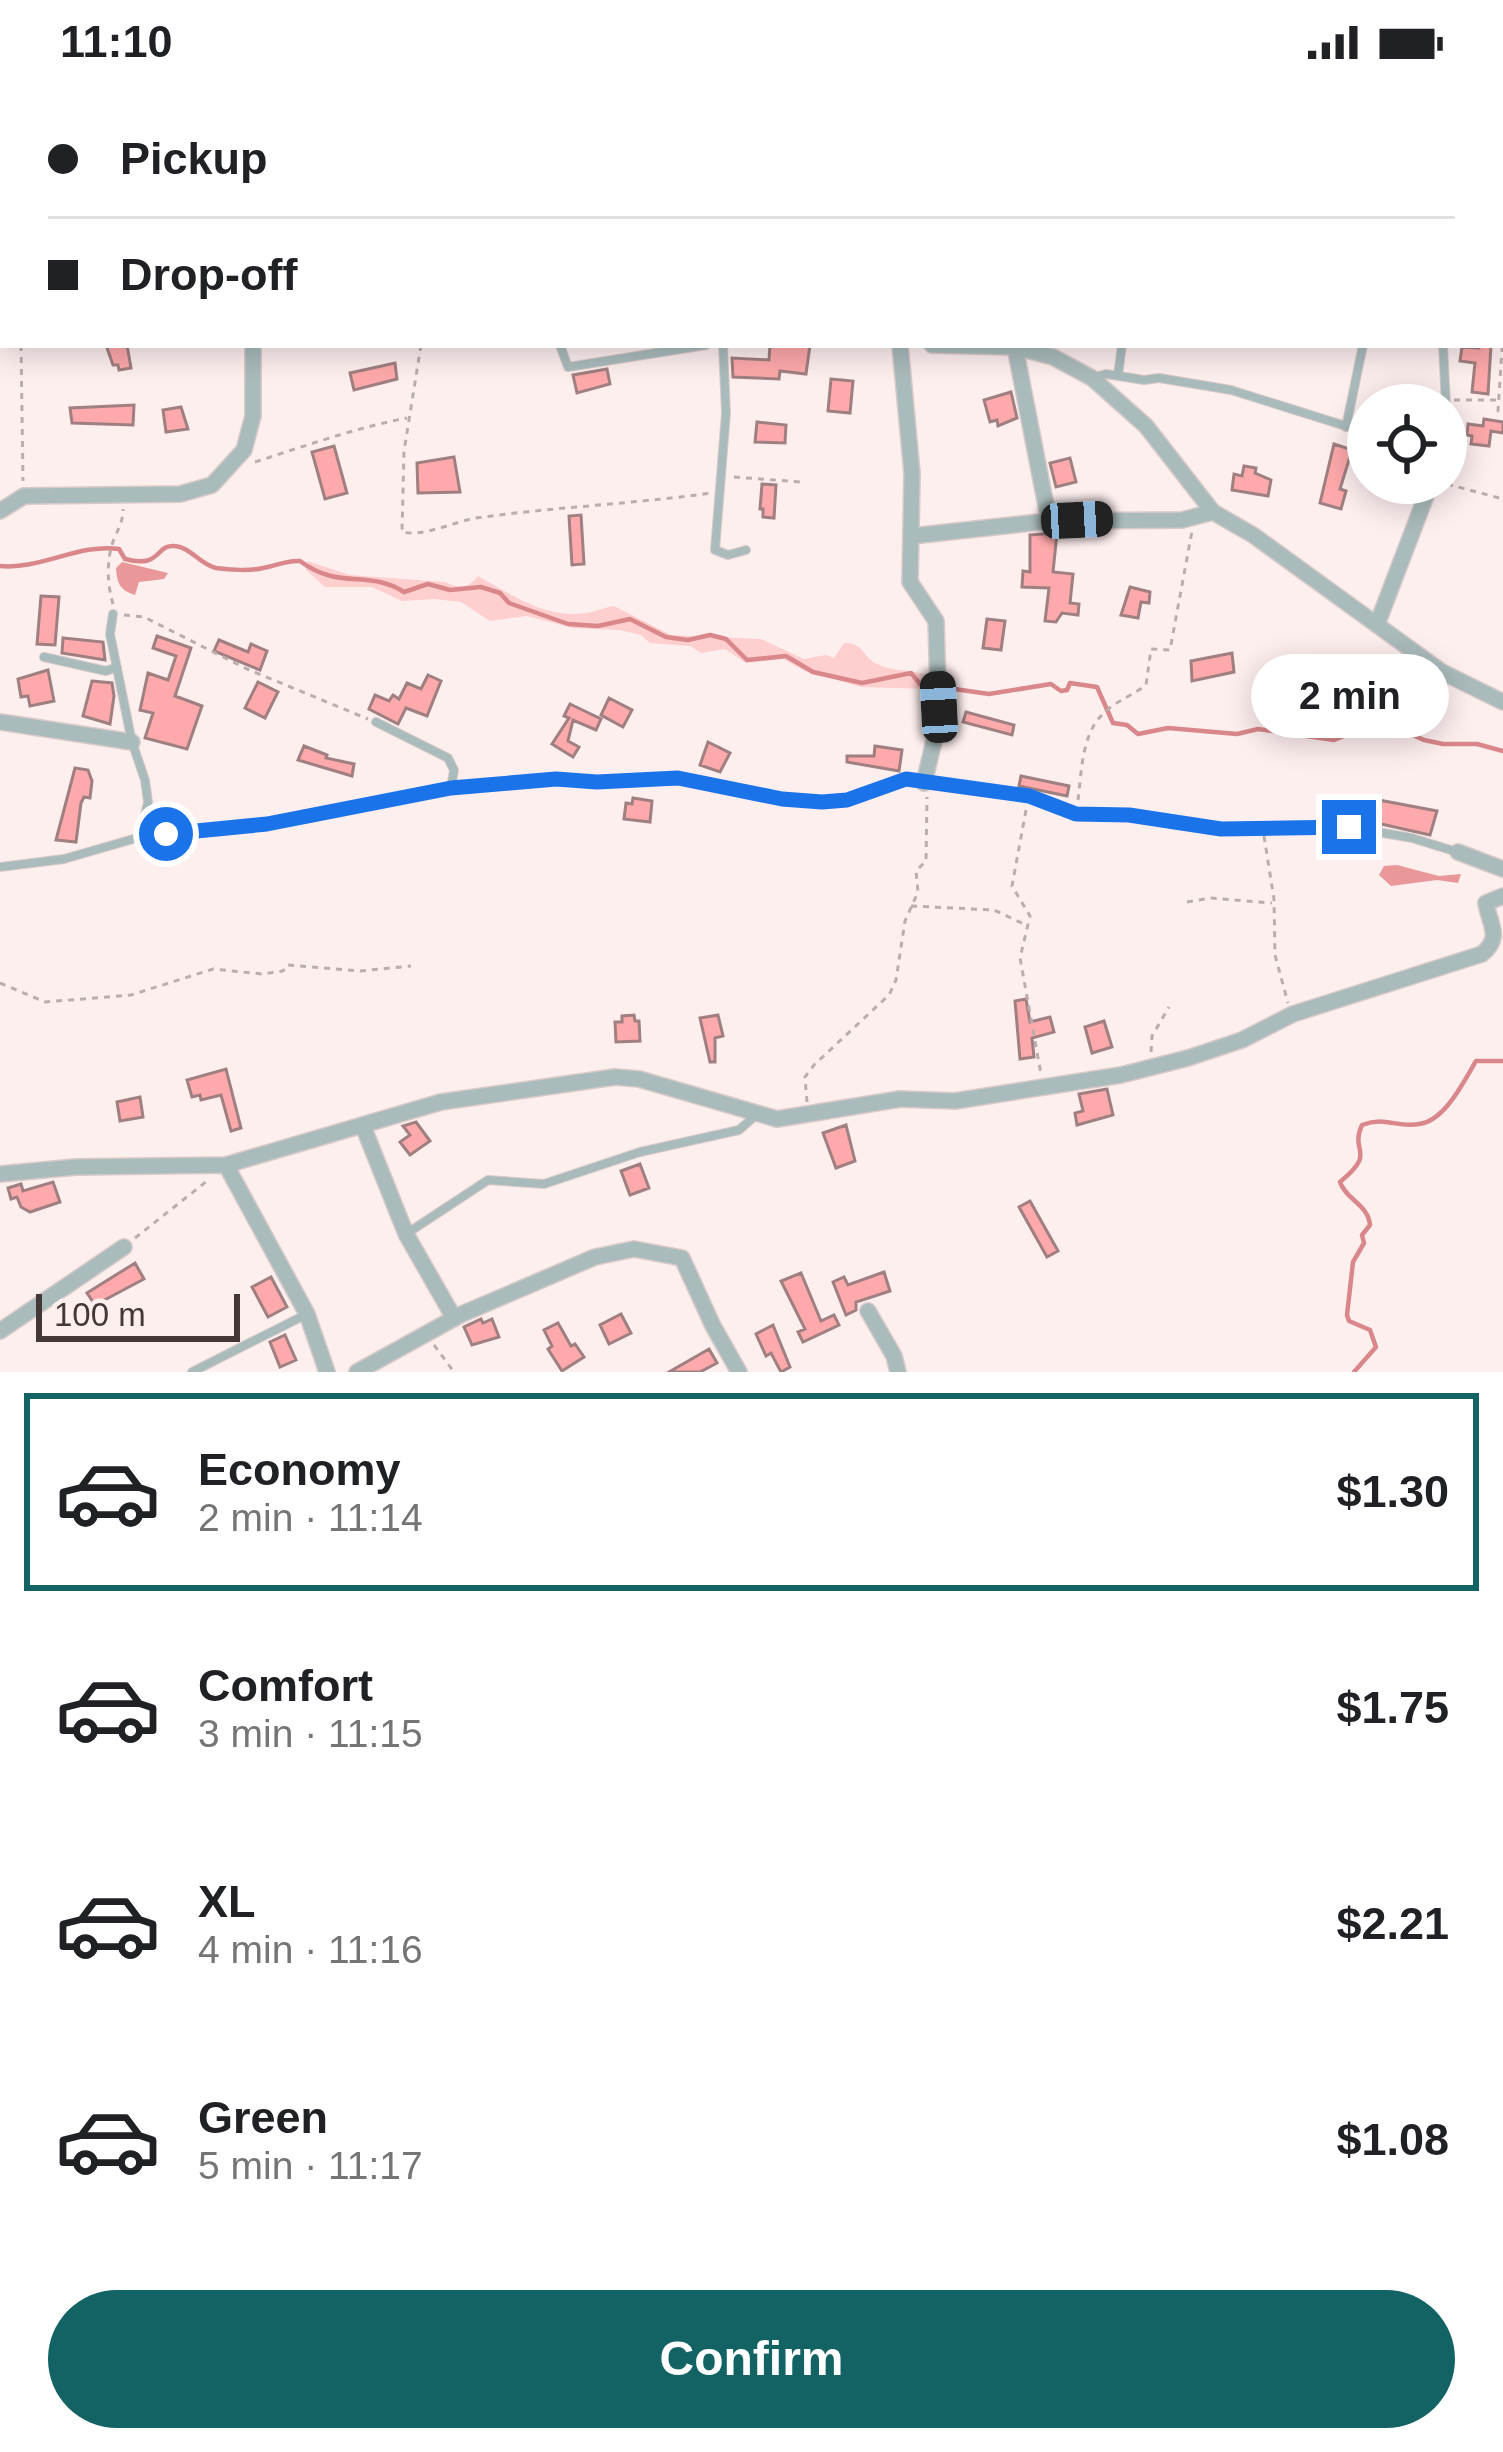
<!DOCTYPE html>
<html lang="en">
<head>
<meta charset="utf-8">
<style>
  body { margin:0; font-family:Arial,sans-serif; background:#f6f6f6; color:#202124; height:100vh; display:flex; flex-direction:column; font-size:45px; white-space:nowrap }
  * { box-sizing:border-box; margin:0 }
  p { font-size:39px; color:#757577 }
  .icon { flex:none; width:66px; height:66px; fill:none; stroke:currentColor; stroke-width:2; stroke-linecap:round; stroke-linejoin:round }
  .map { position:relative; height:1288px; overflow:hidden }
  .panel { display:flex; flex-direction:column; background:#fff; flex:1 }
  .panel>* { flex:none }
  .banner { position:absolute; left:0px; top:0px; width:1503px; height:264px; box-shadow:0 6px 30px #0003; display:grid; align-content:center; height:264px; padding:0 48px; background:#fff }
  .tools { position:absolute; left:1347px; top:300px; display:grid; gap:24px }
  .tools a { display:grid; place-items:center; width:120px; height:120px; border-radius:50%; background:#fff; box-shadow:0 6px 30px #0003; font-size:60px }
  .scale { position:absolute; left:36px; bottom:30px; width:204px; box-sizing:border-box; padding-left:12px; border:6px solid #453737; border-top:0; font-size:33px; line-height:42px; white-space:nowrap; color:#453737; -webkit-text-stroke:9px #feefef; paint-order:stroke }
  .end { position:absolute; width:54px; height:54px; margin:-27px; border:15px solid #1a73e8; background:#fff; box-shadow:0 0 0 6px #fff }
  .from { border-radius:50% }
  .bubble { position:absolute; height:84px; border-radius:42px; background:#fff; box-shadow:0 6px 30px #0003; font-size:39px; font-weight:700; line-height:84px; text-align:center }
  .car { position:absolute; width:36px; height:72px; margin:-36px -18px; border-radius:15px; box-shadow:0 0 9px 3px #0007; background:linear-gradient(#222 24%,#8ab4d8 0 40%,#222 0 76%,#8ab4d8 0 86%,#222 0) }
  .banner b { display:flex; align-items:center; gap:42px; height:114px; font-size:45px }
  .banner b+b { border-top:3px solid #e0e0e0 }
  .banner i { width:30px; height:30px; background:#202124 }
  ul { padding:21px 0 0; list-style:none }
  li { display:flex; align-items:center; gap:36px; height:198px; margin:0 24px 18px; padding:0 24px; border:6px solid transparent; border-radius:0px }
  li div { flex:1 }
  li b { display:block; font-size:45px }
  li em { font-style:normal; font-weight:700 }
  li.current { border-color:#136365 }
  li>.icon { width:108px; height:108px; stroke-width:1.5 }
  .action { display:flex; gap:24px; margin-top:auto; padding:24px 48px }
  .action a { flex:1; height:138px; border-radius:72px; background:#136365; color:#fff; font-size:48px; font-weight:700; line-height:138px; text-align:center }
  .status { display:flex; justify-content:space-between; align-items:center; height:84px; padding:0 60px; background:#fff; direction:ltr }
  .status svg { height:33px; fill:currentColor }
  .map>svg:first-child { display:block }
</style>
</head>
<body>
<div class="status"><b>11:10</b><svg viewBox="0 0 49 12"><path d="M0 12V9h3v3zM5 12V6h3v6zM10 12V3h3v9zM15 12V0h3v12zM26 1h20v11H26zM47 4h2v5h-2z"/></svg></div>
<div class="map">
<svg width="1503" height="1288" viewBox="0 0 1503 1288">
  <rect width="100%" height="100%" fill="#feefef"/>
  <path fill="#ffcece" d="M307,477L350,491L445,498C460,505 467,505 478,492C513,511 544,535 586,529C595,528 605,523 614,522L671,551L761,555L804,575L826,571L834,574L844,559C865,559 861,572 877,580C892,588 912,585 927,591L930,605L861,603L805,587L783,575L746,579L725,565L701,569L690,562L650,559L641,551L620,546L573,544L527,532L490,537L461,518L435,515L402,517L372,503H325L306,486Z"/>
  <path fill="#ea9799" d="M122,478L168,489L164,495L139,498L135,511C120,506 117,500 116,484Z
    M1397,781L1439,792L1461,790L1458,799L1437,796L1391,802L1379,791L1384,782Z"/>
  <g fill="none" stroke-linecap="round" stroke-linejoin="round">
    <path stroke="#d9878a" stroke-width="4.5" d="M0,482C41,486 79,459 119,465L125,475C162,485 155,460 175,462C190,463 201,481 216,484C229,486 251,487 263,484C276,482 286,476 300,477C340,507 368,485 404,508L428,500L450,506L481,503L500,509L509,519L568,540L598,542L630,535L666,553L688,556L710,551L726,555L747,576L786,572L813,588L862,599L911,589L920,600L989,610L1051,600L1061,607L1067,606L1070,599L1097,603L1113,639L1127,641L1138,650L1168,644L1237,650L1258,645L1334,656L1366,643L1387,640L1424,656L1443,660H1477L1503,667
      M1354,1288L1376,1263L1370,1246L1349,1237L1347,1231L1353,1178L1364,1159L1362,1151L1370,1141C1368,1120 1346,1116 1340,1098C1378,1067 1349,1069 1362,1041C1386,1032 1396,1044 1419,1040C1445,1037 1464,997 1476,977H1503"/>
  </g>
  <path fill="#fea9ab" stroke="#a07f80" stroke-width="3" d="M106,261H127L131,284L119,286L118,281H113Z
    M770,261H810L806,290L780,287L779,295L733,293L732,274L769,276Z
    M1480,261H1491L1488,310L1472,308L1475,279L1460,277L1462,263L1479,264Z
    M395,279L397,295L354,306L350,289Z
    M607,285L610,300L577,309L573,291Z
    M831,295L853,297L850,329L828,327Z
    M1011,308L1017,334L998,342L997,336L990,338L984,316Z
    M134,321L133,341L72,339L70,324Z
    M181,323L188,345L166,348L163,326Z
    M1484,335L1503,338V349L1491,347L1489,362L1471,360L1472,352L1467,351L1468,340L1483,342Z
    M757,338L786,341L785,359L755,358Z
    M1334,360L1352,366L1340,405L1346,407L1341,425L1320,419Z
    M334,362L347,409L325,415L312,368Z
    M454,373L460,408L418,409L417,379Z
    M1070,374L1076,398L1056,403L1050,379Z
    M1244,382L1256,384L1255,389L1271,396L1268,412L1232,406L1234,390L1242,392Z
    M762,400L776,401L774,434L763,433V425H760Z
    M581,431L584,480L572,481L569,432Z
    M1057,449L1053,488L1073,490L1070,519L1079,520L1078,531L1062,529L1056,538L1045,537L1049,504L1022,503L1023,487L1030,488V451Z
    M1130,503L1150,508L1149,519L1141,518L1138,534L1121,531Z
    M41,512L59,513L55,561L37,560Z
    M987,535L1005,537L1001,566L983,564Z
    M157,552L191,564L175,612L202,622L187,665L145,654L153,629L140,626L148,589L168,596L176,572L153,564Z
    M63,554L103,558L105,576L62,569Z
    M219,556L248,568L251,560L267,567L260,586L214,567Z
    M1232,569L1234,588L1192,597L1191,577Z
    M48,586L54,617L30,622L28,612L21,613L18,595Z
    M428,591L441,597L427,632L406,624L398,640L369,625L375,611L389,617L393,611L399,615L407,599L421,605Z
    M92,597L112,599L114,612L110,640L83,632Z
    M258,598L278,608L265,634L245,624Z
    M609,614L632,626L623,643L601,631Z
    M570,620L601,635L596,646L573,636L568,657L579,663L573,673L552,660L569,634L564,632Z
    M966,628L1014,641L1012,651L963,638Z
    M708,658L730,669L720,688L700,681Z
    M304,662L327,671L326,674L354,680L352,692L298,676Z
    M875,662L902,666L899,687L847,678V672H874Z
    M75,684L88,686L92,697L90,714L84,713L81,719L76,758L56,756Z
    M1021,692L1069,702L1067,712L1019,702Z
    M1363,713L1437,727L1430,751L1359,735Z
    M633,714L652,717L650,738L624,735L626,719L632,720Z
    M1026,915L1030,938L1050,933L1054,948L1032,954L1034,973L1020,975L1015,917Z
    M634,931L635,937H639L640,957L616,958L615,938H622V932Z
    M718,931L723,952L715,954V978H710L700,934Z
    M1104,937L1112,963L1092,969L1085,943Z
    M226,985L241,1044L231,1047L221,1011L201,1016L200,1011L192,1013L187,996Z
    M1107,1005L1113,1031L1077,1041L1075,1029L1083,1027L1079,1010Z
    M140,1013L143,1033L120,1037L117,1018Z
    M416,1038L430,1057L410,1071L400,1058L410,1051L403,1042Z
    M846,1041L855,1077L836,1084L823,1049Z
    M640,1080L649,1104L630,1111L621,1087Z
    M53,1098L60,1118L30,1128L21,1123L17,1113L11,1115L8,1104L21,1100L23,1107Z
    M1030,1117L1058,1167L1047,1173L1019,1123Z
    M135,1179L144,1195L95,1221L87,1209Z
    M884,1188L890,1207L856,1218V1226L846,1231L833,1198L844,1193L848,1201Z
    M801,1189L821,1237L834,1231L839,1241L803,1258L798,1248L805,1245L781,1197Z
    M271,1193L287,1223L268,1233L252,1203Z
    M621,1230L631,1249L609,1260L600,1241Z
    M481,1235L483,1239L492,1235L499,1253L472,1261L464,1243Z
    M558,1239L571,1262L575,1260L584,1273L562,1287L548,1265L552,1262L544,1246Z
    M773,1241L790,1283L781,1288L771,1269L766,1272L756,1250Z
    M285,1251L296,1276L280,1283L270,1258Z
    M709,1265L717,1279L700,1288H669Z"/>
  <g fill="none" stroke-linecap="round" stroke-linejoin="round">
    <g stroke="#d9caca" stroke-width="10">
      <path id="service" d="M1062,0L1063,3
        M313,3L314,0
        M1500,32L1503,25
        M560,261L568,283L706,261
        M723,261L726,329L715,466L728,471L746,466
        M1443,261L1446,321
        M1118,292L1122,261
        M1092,294L1106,290L1144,296L1159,294L1231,306L1368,349
        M1346,343L1363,261
        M113,530L110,550L132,658L145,696L148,718L140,753
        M44,573L106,587L117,583
        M376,638L448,674L454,686L451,704
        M0,783L64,775L140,753L267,740L451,704L556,695L597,698L678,695L782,715L822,718L847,716L906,695L1029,713L1076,730L1129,731L1221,745L1349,743L1412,754L1457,768
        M406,1150L488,1096L544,1100L640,1068L739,1046L755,1032
        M192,1288L307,1230"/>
    </g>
    <g stroke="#d9caca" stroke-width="18">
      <path id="minor" d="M258,0L268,3
        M752,0L753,3
        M79,3V0
        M437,3L438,0
        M553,3L560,0
        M1420,3L1422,0
        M0,113H3
        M900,261L912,389L910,498L936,537L939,636L924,699
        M932,261L1015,263L1053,273L1092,294L1146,342L1213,428
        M1015,263L1049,437
        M0,427L24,412L180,410L212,401L244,366L253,332V261
        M912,452L1049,437L1182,436L1213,428L1253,451L1442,588L1503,618
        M1378,538L1431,399
        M0,638L132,658
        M1458,768L1503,785
        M363,1042L406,1150L454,1234
        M226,1081L307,1230L327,1288
        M0,1090L76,1083L226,1081L441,1018L615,993L639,995L777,1035L900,1015L955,1017L1121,991L1188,974L1242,956L1293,930L1482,870C1503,853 1489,840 1486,819L1503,812
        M868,1227L894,1272L898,1288
        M0,1247L124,1163
        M357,1288L462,1230L595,1173L634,1165L682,1174L713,1242L739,1288"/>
    </g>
    <path stroke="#bcadad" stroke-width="3" stroke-dasharray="6 6" stroke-linecap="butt" d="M1500,139H1503
      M1500,235L1503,236
      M1503,250L1498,327L1503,329
      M21,261L23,397
      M421,261L404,367L402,448C424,453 453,438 476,434C554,423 633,420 711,409
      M1454,316H1498
      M255,378C305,362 355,344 407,334
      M734,393L801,398
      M1447,400L1503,415
      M113,520C107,500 106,475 114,455C119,443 123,438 123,425
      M124,531L144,533L247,585L368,635
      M1078,716C1082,687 1081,648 1106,627C1117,617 1133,611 1146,601L1151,565L1170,566L1192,447
      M1026,726L1012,802L1030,832L1020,874L1041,990
      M1264,752L1274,815L1275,871L1288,919
      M1187,818L1211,814L1272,819
      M911,822L994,826L1024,840
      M0,899L45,918L131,911L213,885L262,890L283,887L287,881L360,887L411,882
      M1151,968L1152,952L1169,923
      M807,1018L805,993L814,981L889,911L896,896L905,837L918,808L916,787L926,777L927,713
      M135,1154L207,1097
      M434,1261L454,1288"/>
    <use href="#service" stroke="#abb" stroke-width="8"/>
    <use href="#minor" stroke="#abb" stroke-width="15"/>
  </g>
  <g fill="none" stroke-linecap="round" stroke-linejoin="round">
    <path stroke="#1a73e8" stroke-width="15" d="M166,750L267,740L451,704L556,695L597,698L678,694L782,715L822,718L847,716L906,695L1029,712L1076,730L1129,731L1221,745L1349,743"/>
  </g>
</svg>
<div class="tools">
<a><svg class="icon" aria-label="locate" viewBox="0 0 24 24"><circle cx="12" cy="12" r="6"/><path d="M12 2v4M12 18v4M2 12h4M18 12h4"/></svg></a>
</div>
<div class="scale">100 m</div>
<i class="end from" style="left:166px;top:750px"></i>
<i class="end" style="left:1349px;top:743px"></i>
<div class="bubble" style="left:1251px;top:570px;width:198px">2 min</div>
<i class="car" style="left:1077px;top:436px;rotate:87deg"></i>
<i class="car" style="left:939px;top:623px;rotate:357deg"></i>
<div class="banner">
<b><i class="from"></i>Pickup</b>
<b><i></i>Drop-off</b>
</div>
</div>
<section class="panel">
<ul>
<li class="current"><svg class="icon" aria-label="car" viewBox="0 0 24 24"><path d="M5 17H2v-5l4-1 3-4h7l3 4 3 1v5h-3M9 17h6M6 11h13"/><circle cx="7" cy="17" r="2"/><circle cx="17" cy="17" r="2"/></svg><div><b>Economy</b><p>2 min · 11:14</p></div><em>$1.30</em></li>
<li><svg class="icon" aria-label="car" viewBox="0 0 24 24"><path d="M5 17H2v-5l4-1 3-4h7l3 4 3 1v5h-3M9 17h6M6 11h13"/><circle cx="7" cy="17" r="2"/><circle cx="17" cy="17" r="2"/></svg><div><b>Comfort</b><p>3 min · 11:15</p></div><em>$1.75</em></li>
<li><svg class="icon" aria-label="car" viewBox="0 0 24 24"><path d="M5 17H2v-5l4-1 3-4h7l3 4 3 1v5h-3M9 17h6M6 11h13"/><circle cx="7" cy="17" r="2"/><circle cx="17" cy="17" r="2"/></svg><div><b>XL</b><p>4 min · 11:16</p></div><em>$2.21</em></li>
<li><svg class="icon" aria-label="car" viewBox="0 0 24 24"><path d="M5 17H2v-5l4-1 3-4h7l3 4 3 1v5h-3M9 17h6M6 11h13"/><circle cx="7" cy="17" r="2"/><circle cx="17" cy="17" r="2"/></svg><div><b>Green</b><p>5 min · 11:17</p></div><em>$1.08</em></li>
</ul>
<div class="action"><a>Confirm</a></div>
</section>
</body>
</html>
